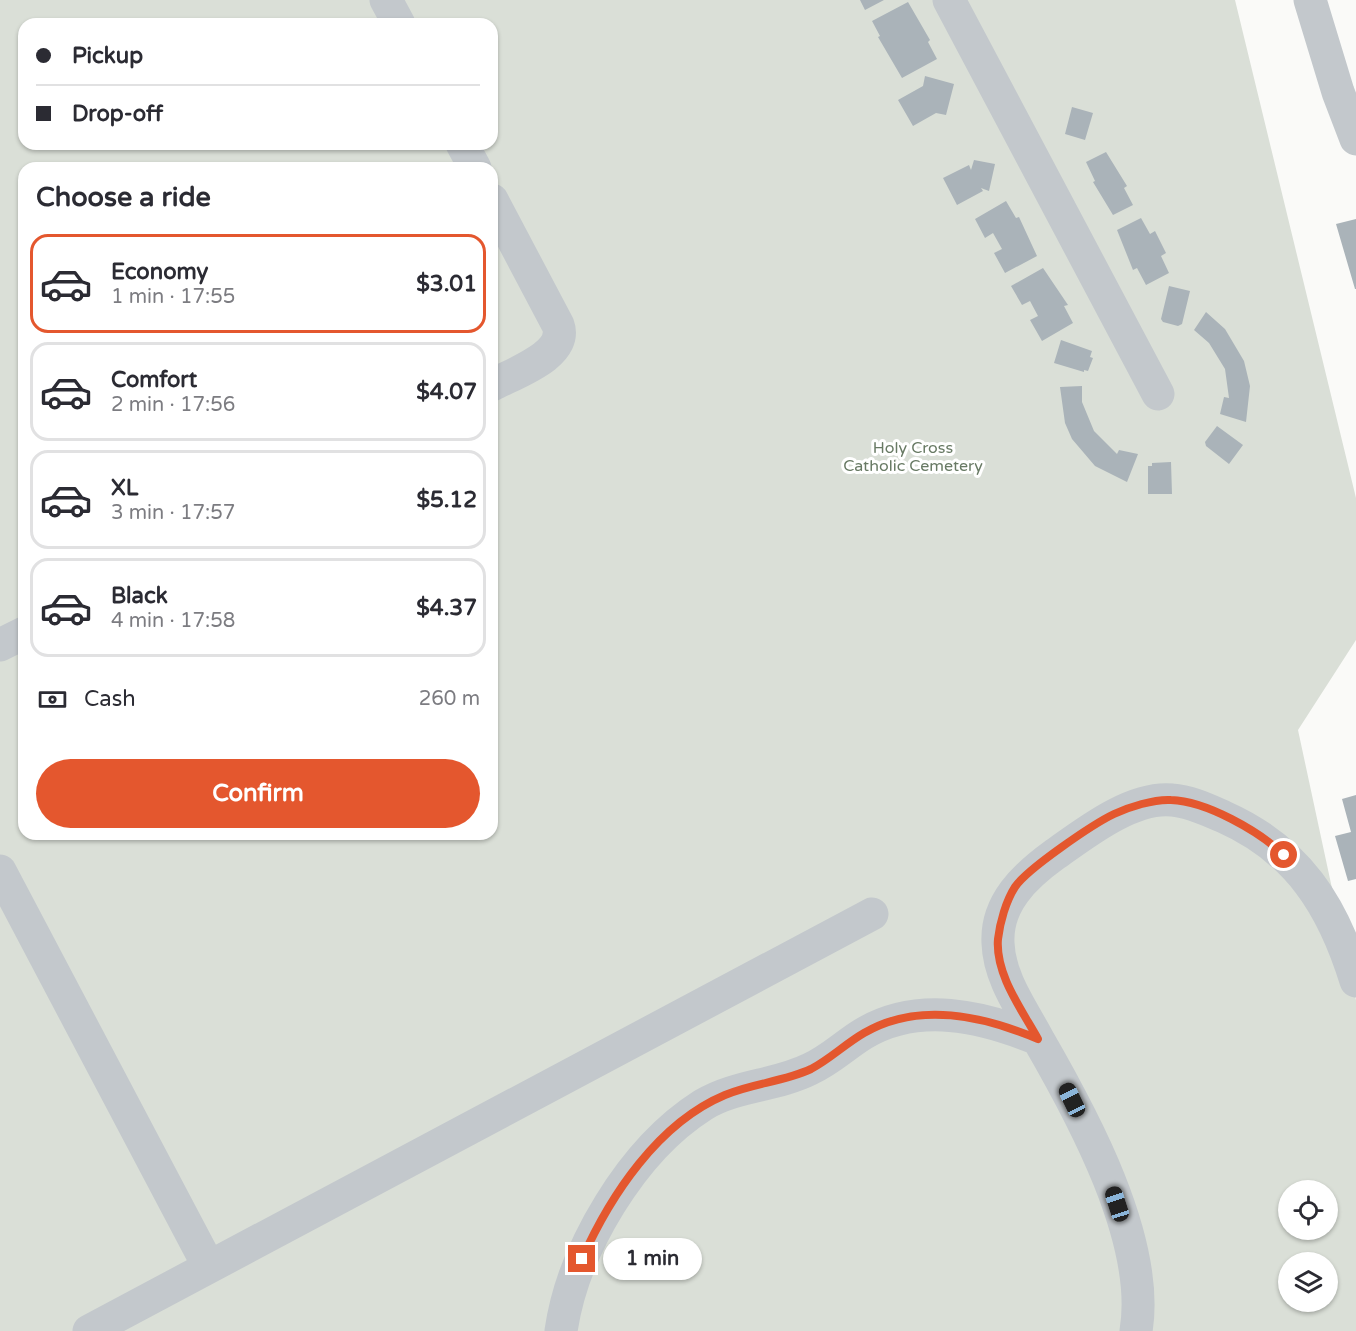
<!DOCTYPE html>
<html lang="en">
<head>
<meta charset="utf-8">
<style>
  body { margin:0; font-family:"Varela Round",sans-serif; background:#f7f7f7; color:#2b2b33; height:100vh; display:flex; flex-direction:column; font-size:22px; white-space:nowrap }
  * { box-sizing:border-box; margin:0 }
  p { font-size:20px; color:#7c7c81 }
  .icon { flex:none; width:33px; height:33px; fill:none; stroke:currentColor; stroke-width:2; stroke-linecap:round; stroke-linejoin:round }
  .map { position:relative; flex:1; overflow:hidden }
  .sheet { position:absolute; left:18px; top:162px; width:480px; height:678px; display:flex; flex-direction:column; background:#fff; border-radius:18px; box-shadow:0 2px 4px #0004 }
  .sheet>* { flex:none }
  .banner { position:absolute; left:18px; top:18px; width:480px; height:132px; border-radius:18px; box-shadow:0 2px 4px #0004; display:grid; align-content:center; height:132px; padding:0 18px; background:#fff }
  .tools { position:absolute; left:1278px; top:1180px; display:grid; gap:12px }
  .tools a { display:grid; place-items:center; width:60px; height:60px; border-radius:50%; background:#fff; box-shadow:0 2px 4px #0004; font-size:30px }
  .end { position:absolute; width:27px; height:27px; margin:-14px; border:8px solid #e4572e; background:#fff; box-shadow:0 0 0 3px #fff }
  .from { border-radius:50% }
  .bubble { position:absolute; height:42px; border-radius:21px; background:#fff; box-shadow:0 2px 4px #0004; font-size:20px; font-weight:700; line-height:42px; text-align:center }
  .car { position:absolute; width:18px; height:36px; margin:-18px -9px; border-radius:8px; box-shadow:0 0 4px 2px #0007; background:linear-gradient(#222 24%,#8ab4d8 0 40%,#222 0 76%,#8ab4d8 0 86%,#222 0) }
  .banner b { display:flex; align-items:center; gap:21px; height:57px; font-size:22px }
  .banner b+b { border-top:2px solid #e1e1e2 }
  .banner i { width:15px; height:15px; background:#2b2b33 }
  ul { padding:0; list-style:none }
  li { display:flex; align-items:center; gap:18px; height:99px; margin:0 12px 9px; padding:0 6px; border:3px solid #e1e1e2; border-radius:18px }
  li div { flex:1 }
  li b { display:block; font-size:22px }
  li em { font-style:normal; font-weight:700 }
  li.active { border-color:#e4572e }
  li>.icon { width:54px; height:54px; stroke-width:1.5 }
  h2 { padding:0 18px; font-size:27px; line-height:72px }
  .pay { display:flex; align-items:center; gap:15px; height:66px; padding:0 18px; font-size:22px }
  .pay p { margin-inline-start:auto }
  .cta { display:flex; gap:12px; margin-top:auto; padding:12px 18px }
  .cta a { flex:1; height:69px; border-radius:36px; background:#e4572e; color:#fff; font-size:24px; font-weight:700; line-height:69px; text-align:center }
  .map>svg:first-child { display:block }
</style>
</head>
<body>
<div class="map">
<svg width="1356" height="1331" viewBox="0 0 1356 1331">
  <rect width="100%" height="100%" fill="#fafaf8"/>
  <path fill="#dadfd7" fill-rule="evenodd" d="M0,0H1235L1356,498V640L1298,730L1356,1000V1331H0ZM24,24H492V144H24ZM24,168H492V834H24ZM1288,1191H1328V1230H1288ZM1288,1263H1328V1302H1288Z"/>
  <path fill="#aab3b9" d="M860,0H884L865,10Z
    M908,2L930,40L928,42L937,59L902,78L878,37L880,36L872,21Z
    M925,76L954,84L946,115L936,113L913,126L898,100L923,86Z
    M1072,107L1093,113L1085,140L1065,134Z
    M1106,152L1127,186L1124,188L1133,205L1113,215L1093,182L1095,181L1086,162Z
    M974,160L995,164L989,191L981,188L983,191L957,205L943,178L969,165L971,170Z
    M1006,201L1016,218L1019,217L1037,256L1005,273L994,253L1002,249L993,233L985,238L975,219Z
    M1141,218L1150,234L1155,231L1166,253L1161,256L1169,273L1146,285L1137,268L1133,270L1117,230Z
    M1356,219V289H1355L1336,224Z
    M1043,268L1068,305L1064,306L1073,323L1042,341L1030,320L1038,316L1030,301L1022,305L1011,286Z
    M1169,286L1190,291L1182,324L1178,326L1163,322L1161,319Z
    M1206,312L1225,329L1244,361L1250,386L1246,422L1220,414L1224,397L1229,398L1225,369L1209,343L1194,330Z
    M1061,340L1092,351L1090,357L1093,358L1088,371L1084,370V372L1054,363Z
    M1082,386V402L1094,431L1117,454L1119,450L1138,454L1127,482L1095,466L1072,439L1065,423L1060,387Z
    M1217,426L1243,445L1229,464L1206,446L1205,442Z
    M1171,462L1172,494H1148V466H1152V463Z
    M1356,795V879L1348,881L1335,836L1351,832L1342,799Z"/>
  <g fill="none" stroke-linecap="round" stroke-linejoin="round">
    <path stroke="#c3c8cc" stroke-width="33" d="M386,0L399,24
      M949,0L1158,394
      M1310,0L1338,92L1356,139
      M462,144L475,168
      M492,200L558,325C569,355 514,373 492,385
      M0,645L24,633
      M0,871L209,1267
      M1038,1039C1022,1009 999,978 998,943C996,903 1025,876 1054,855C1085,833 1132,796 1172,800C1189,801 1208,810 1224,817C1298,850 1333,906 1356,981
      M89,1331L872,914
      M561,1331C573,1249 632,1150 703,1105C736,1085 776,1086 810,1069C830,1060 845,1045 863,1034C918,1001 982,1016 1038,1039C1082,1115 1151,1241 1136,1331"/>
  </g>
  <g fill="none" stroke-linecap="round" stroke-linejoin="round">
    <path stroke="#e4572e" stroke-width="8" d="M582,1259C610,1196 658,1123 725,1095C753,1083 783,1082 811,1069C830,1059 845,1044 864,1033C919,1001 983,1016 1038,1039C1022,1010 995,974 998,939C1000,922 1006,901 1015,887C1027,869 1093,824 1114,814C1129,807 1154,799 1171,800C1206,801 1259,831 1284,855"/>
  </g>
  <g text-anchor="middle" dominant-baseline="central" stroke-width="6" stroke-linejoin="round" paint-order="stroke">
    <g font-size="16" fill="#687a64" stroke="#fff">
      <text x="913" y="448">Holy Cross<tspan x="913" dy="18">Catholic Cemetery</tspan></text>
    </g>
  </g>
</svg>
<div class="tools">
<a><svg class="icon" aria-label="locate" viewBox="0 0 24 24"><circle cx="12" cy="12" r="6"/><path d="M12 2v4M12 18v4M2 12h4M18 12h4"/></svg></a>
<a><svg class="icon" aria-label="layers" viewBox="0 0 24 24"><path d="M12 4l9 5-9 5-9-5zM3 14l9 5 9-5"/></svg></a>
</div>
<i class="end from" style="left:1284px;top:855px"></i>
<i class="end" style="left:582px;top:1259px"></i>
<div class="bubble" style="left:603px;top:1238px;width:99px">1 min</div>
<i class="car" style="left:1072px;top:1100px;rotate:334deg"></i>
<i class="car" style="left:1117px;top:1204px;rotate:342deg"></i>
<div class="banner">
<b><i class="from"></i>Pickup</b>
<b><i></i>Drop-off</b>
</div>
<section class="sheet">
<h2>Choose a ride</h2>
<ul>
<li class="active"><svg class="icon" aria-label="car" viewBox="0 0 24 24"><path d="M5 17H2v-5l4-1 3-4h7l3 4 3 1v5h-3M9 17h6M6 11h13"/><circle cx="7" cy="17" r="2"/><circle cx="17" cy="17" r="2"/></svg><div><b>Economy</b><p>1 min · 17:55</p></div><em>$3.01</em></li>
<li><svg class="icon" aria-label="car" viewBox="0 0 24 24"><path d="M5 17H2v-5l4-1 3-4h7l3 4 3 1v5h-3M9 17h6M6 11h13"/><circle cx="7" cy="17" r="2"/><circle cx="17" cy="17" r="2"/></svg><div><b>Comfort</b><p>2 min · 17:56</p></div><em>$4.07</em></li>
<li><svg class="icon" aria-label="car" viewBox="0 0 24 24"><path d="M5 17H2v-5l4-1 3-4h7l3 4 3 1v5h-3M9 17h6M6 11h13"/><circle cx="7" cy="17" r="2"/><circle cx="17" cy="17" r="2"/></svg><div><b>XL</b><p>3 min · 17:57</p></div><em>$5.12</em></li>
<li><svg class="icon" aria-label="car" viewBox="0 0 24 24"><path d="M5 17H2v-5l4-1 3-4h7l3 4 3 1v5h-3M9 17h6M6 11h13"/><circle cx="7" cy="17" r="2"/><circle cx="17" cy="17" r="2"/></svg><div><b>Black</b><p>4 min · 17:58</p></div><em>$4.37</em></li>
</ul>
<div class="pay"><svg class="icon" aria-label="cash" viewBox="0 0 24 24"><path d="M3 7h18v10H3z"/><circle cx="12" cy="12" r="2"/></svg>Cash<p>260 m</p></div>
<div class="cta"><a>Confirm</a></div>
</section>
</div>
</body>
</html>
